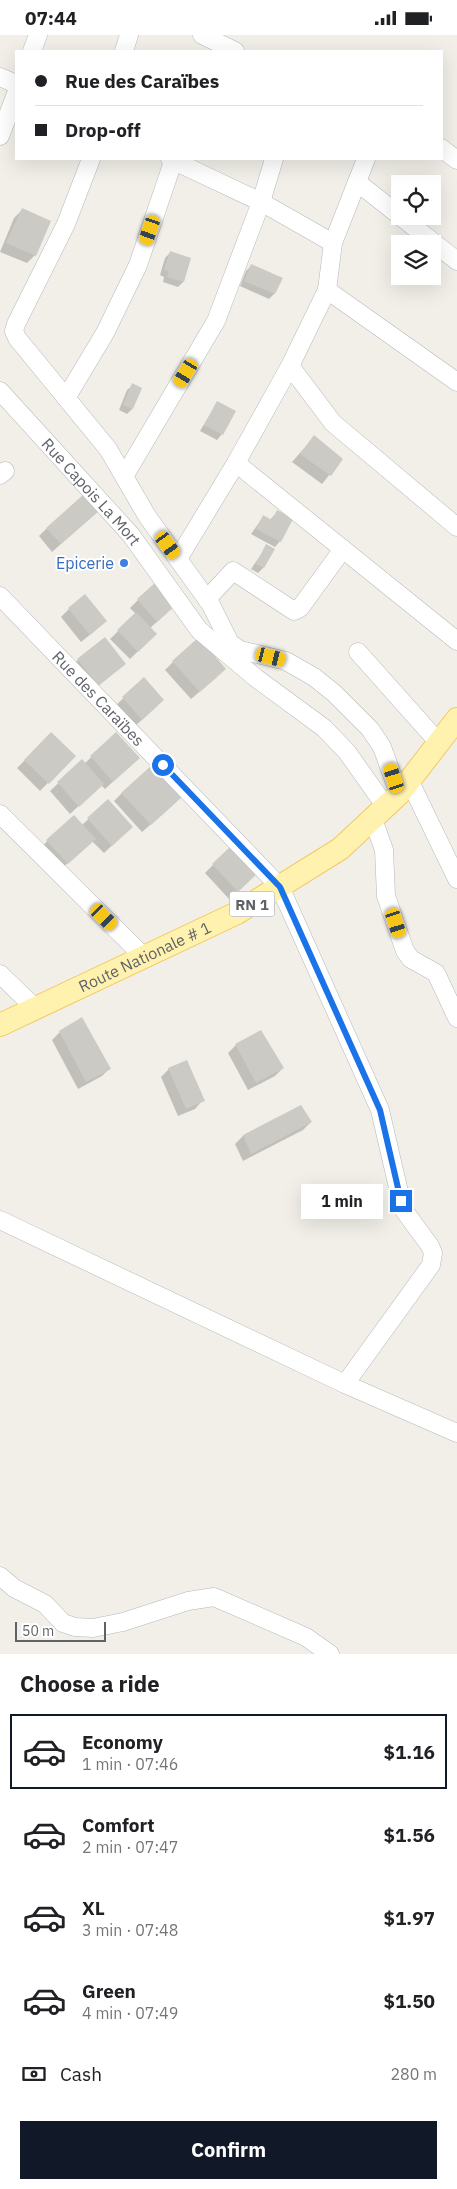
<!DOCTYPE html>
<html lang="en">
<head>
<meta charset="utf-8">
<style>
  body { margin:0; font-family:"IBM Plex Sans",sans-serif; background:#f2f2f2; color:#202124; height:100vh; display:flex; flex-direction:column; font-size:19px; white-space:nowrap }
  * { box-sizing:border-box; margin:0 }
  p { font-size:16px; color:#757577 }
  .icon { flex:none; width:28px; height:28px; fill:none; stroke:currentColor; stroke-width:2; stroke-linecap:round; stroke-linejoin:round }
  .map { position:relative; height:1619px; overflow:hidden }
  .side { display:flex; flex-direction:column; background:#fff; flex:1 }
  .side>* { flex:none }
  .hud { position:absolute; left:15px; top:15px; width:428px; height:110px; border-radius:0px; box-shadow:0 5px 20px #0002; display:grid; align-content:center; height:110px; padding:0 20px; background:#fff }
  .controls { position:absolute; left:391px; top:140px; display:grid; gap:10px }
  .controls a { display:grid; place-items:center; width:50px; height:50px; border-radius:0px; background:#fff; box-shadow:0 5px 20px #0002; font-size:25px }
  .scale { position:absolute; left:15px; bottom:12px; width:91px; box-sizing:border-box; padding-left:5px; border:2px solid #5f6368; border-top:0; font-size:14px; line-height:18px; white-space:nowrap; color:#5f6368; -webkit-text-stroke:4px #fff; paint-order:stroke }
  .end { position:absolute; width:22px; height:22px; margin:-11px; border:6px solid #1a73e8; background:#fff; box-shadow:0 0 0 2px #fff }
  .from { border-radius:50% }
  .bubble { position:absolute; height:35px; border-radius:0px; background:#fff; box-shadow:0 5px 20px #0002; font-size:16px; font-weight:800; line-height:35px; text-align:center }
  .car { position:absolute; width:15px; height:30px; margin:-15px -8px; border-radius:6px; box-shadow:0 0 4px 1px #0007; background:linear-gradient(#f5c518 24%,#345 0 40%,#f5c518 0 76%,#345 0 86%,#f5c518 0) }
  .hud b { display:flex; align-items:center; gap:18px; height:48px; font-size:19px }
  .hud b+b { border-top:1px solid #e0e0e0 }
  .hud i { width:12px; height:12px; background:#202124 }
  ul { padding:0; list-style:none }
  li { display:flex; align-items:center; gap:15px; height:75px; margin:0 10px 8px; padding:0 10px; border:2px solid transparent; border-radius:0px }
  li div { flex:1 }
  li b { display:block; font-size:19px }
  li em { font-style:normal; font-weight:800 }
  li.active { border-color:#111827 }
  li>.icon { width:45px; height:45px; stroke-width:1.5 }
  h2 { padding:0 20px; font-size:22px; line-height:60px }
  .pay { display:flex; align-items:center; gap:12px; height:55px; padding:0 20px; font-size:19px }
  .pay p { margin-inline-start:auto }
  .action { display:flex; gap:10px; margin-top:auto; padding:10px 20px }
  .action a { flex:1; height:58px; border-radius:0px; background:#111827; color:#fff; font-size:20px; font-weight:800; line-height:58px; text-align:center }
  .status { display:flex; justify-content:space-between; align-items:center; height:35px; padding:0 25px; background:#fff; direction:ltr }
  .status svg { height:14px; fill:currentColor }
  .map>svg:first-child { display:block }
</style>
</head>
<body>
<div class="status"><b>07:44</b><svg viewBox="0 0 49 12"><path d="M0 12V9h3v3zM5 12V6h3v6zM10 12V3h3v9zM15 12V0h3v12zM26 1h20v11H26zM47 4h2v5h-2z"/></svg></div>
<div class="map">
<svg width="457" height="1619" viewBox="0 0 457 1619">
  <rect width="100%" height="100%" fill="#f1efe8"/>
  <path fill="#0003" d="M22,175L35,220L27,228L0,217L14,183Z
    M170,218L190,224L183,247L178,252L163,247L164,242L160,240L165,223Z
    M251,231L281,244L274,259L269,264L240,251L246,236Z
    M133,350L132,374L127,379L119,375L127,355Z
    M217,368L222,399L217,405L200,396Z
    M314,402L342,424L322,449L292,427Z
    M277,477L280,506L275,512L251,499L263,482L270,485Z
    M88,485L52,517L39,501L47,493Z
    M267,511L263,533L258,538L251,534Z
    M138,565L167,578L150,593L156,599L130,624L110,604L136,579L130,573Z
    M69,574L97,594L81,607L61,582Z
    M78,625L124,629L90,658L70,633Z
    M173,627L217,642L191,664L165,635Z
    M144,644L155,673L134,692L115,671Z
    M51,699L74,721L40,756L17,733Z
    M116,699L130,731L105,754L101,750L70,779L50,756L82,726L84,729Z
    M122,758L173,770L142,797L114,766Z
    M108,766L123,800L104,818L92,806L59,836L39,814L74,781L82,790Z
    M213,830L249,845L229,864L205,838Z
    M60,997L110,1033L102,1041L78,1054L52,1005Z
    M236,1010L283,1033L275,1041L248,1055L228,1018Z
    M169,1034L203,1065L195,1074L178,1081L161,1042Z
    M300,1072L311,1087L303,1095L243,1126L235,1109L243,1101Z"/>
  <path fill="#cccac5" d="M22,173L51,186L36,221L6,208Z
    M170,216L191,223L184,247L167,242L169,236L164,235Z
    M251,229L283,243L275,259L244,246Z
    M132,348L142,353L133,374L123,370Z
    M217,366L236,376L223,400L204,390Z
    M314,400L343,424L331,441L300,419Z
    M83,460L98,477L61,509L46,493Z
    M277,475L293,484L281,507L256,494L263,480L272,485Z
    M266,509L275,514L264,533L256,529Z
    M156,547L176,570L157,587L137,564Z
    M85,559L107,586L90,600L68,573Z
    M136,577L157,599L138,617L117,595Z
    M105,602L126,629L98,651L77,624Z
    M199,602L226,634L200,657L172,626Z
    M144,642L164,665L142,685L122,662Z
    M51,697L76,721L49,749L24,725Z
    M116,697L140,723L113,747L90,721Z
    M82,724L104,749L79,772L57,747Z
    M153,729L182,762L151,790L121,758Z
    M108,764L133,792L112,811L87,783Z
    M74,780L96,804L68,829L46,805Z
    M233,809L259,837L238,857L212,829Z
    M82,982L111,1034L86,1047L59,996Z
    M261,995L284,1033L256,1048L235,1009Z
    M187,1025L205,1066L186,1074L168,1033Z
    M301,1070L312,1087L251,1119L243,1100Z"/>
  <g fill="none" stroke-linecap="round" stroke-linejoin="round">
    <g stroke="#b5b8bc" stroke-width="19">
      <g id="minor">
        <path d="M202,0L235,16"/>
        <path d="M32,16L38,0"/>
        <path d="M124,16L129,0"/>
        <path d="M0,42L16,49"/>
        <path d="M0,101L16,59"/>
        <path d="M441,113L457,125"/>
        <path d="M91,124L66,189L16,289L14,296L17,303L108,414L147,481L211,570L230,608L240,615L286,626L314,642L334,658L370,694L382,712L399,759"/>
        <path d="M170,124L261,167L333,208"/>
        <path d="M357,147L457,226"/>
        <path d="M327,255L457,347"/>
        <path d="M290,331L333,388L457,492"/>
        <path id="s1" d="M0,356L131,500L199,595L256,643L324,693L347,717L386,772"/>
        <path d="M66,363L105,298L138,230L174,124"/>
        <path d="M236,428L457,606"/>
        <path d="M0,440L5,436"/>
        <path d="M125,440L216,286L261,167L274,124"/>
        <path d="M178,524L236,428L290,331L327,255L333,208L366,124"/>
        <path id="s2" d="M0,561L280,852L380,1075L403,1174L430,1211L433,1218L431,1230L345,1349"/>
        <path d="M207,564L233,536L294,576L300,573L343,514"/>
        <path d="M358,617L439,708"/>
        <path d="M410,747L457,844"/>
        <path d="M0,779L143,921"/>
        <path d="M373,784L384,815L386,861L405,916L411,924L436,938L457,983"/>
        <path d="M0,939L35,973"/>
        <path d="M0,1185L345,1349L457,1398"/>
        <path d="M0,1541L14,1553L45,1569L63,1588L75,1592L93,1593L123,1587L188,1566L214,1562L306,1602L330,1619"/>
      </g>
    </g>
    <g stroke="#f2c960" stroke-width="24">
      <g id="major">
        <path id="s3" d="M0,990L237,878L340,814L399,759L457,684"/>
      </g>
    </g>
    <use href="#minor" stroke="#fff" stroke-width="18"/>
    <use href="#major" stroke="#fff2af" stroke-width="22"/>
  </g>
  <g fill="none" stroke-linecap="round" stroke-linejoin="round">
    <path stroke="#1a73e8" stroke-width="6" d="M163,730L280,852L380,1075L401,1166"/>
  </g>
  <circle fill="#3f7fe0" stroke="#fff" stroke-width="2" cx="124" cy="528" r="5"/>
  <g text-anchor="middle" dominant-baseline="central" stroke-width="4" stroke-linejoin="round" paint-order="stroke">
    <rect fill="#fff" stroke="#8f9295" stroke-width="1" x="229.5" y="856.5" width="45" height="25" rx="4"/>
    <g font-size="15" font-weight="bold" fill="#5f6368">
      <text x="252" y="869">RN 1</text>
    </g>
    <g font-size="16" fill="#5f6368" stroke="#fff">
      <text stroke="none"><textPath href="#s1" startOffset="136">Rue Capois La Mort</textPath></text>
      <text stroke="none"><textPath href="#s2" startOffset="142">Rue des Caraïbes</textPath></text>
      <text stroke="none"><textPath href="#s3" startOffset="160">Route Nationale # 1</textPath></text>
    </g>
    <g font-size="16" fill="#366cbe" stroke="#fff" text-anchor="end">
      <text x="114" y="528">Epicerie</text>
    </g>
  </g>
</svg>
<div class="controls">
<a><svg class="icon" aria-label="locate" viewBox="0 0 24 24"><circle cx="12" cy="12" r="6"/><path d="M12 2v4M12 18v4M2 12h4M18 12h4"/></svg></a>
<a><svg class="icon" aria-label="layers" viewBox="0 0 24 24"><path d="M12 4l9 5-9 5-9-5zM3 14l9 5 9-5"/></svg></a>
</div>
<div class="scale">50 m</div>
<i class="end from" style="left:163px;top:730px"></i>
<i class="end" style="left:401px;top:1166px"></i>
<div class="bubble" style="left:301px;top:1149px;width:82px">1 min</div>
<i class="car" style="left:150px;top:195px;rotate:199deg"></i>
<i class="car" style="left:186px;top:338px;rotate:211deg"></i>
<i class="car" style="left:168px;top:510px;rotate:144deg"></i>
<i class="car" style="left:271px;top:622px;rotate:104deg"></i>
<i class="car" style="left:394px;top:743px;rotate:342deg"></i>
<i class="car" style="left:104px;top:882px;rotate:135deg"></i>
<i class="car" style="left:396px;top:888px;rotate:162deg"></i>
<div class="hud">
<b><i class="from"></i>Rue des Caraïbes</b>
<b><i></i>Drop-off</b>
</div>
</div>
<section class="side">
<h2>Choose a ride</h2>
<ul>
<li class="active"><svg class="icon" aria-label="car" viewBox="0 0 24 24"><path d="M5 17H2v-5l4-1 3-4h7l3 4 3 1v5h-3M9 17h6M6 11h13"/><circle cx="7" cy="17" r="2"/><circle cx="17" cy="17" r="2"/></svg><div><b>Economy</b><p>1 min · 07:46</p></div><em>$1.16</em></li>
<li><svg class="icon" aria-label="car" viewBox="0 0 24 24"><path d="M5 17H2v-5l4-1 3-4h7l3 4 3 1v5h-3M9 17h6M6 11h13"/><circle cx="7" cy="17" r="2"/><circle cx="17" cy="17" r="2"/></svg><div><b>Comfort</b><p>2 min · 07:47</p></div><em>$1.56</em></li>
<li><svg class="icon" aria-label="car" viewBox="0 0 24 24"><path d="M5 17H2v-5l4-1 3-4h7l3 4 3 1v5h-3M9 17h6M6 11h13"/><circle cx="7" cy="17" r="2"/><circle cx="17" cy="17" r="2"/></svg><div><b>XL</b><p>3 min · 07:48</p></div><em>$1.97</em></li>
<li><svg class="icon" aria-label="car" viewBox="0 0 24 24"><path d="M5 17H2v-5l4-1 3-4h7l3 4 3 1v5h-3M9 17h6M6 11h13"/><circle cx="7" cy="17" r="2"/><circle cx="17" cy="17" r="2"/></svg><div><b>Green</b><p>4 min · 07:49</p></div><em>$1.50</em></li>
</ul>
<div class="pay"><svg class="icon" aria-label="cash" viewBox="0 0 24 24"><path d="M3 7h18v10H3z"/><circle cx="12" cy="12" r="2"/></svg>Cash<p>280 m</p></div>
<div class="action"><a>Confirm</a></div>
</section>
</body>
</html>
